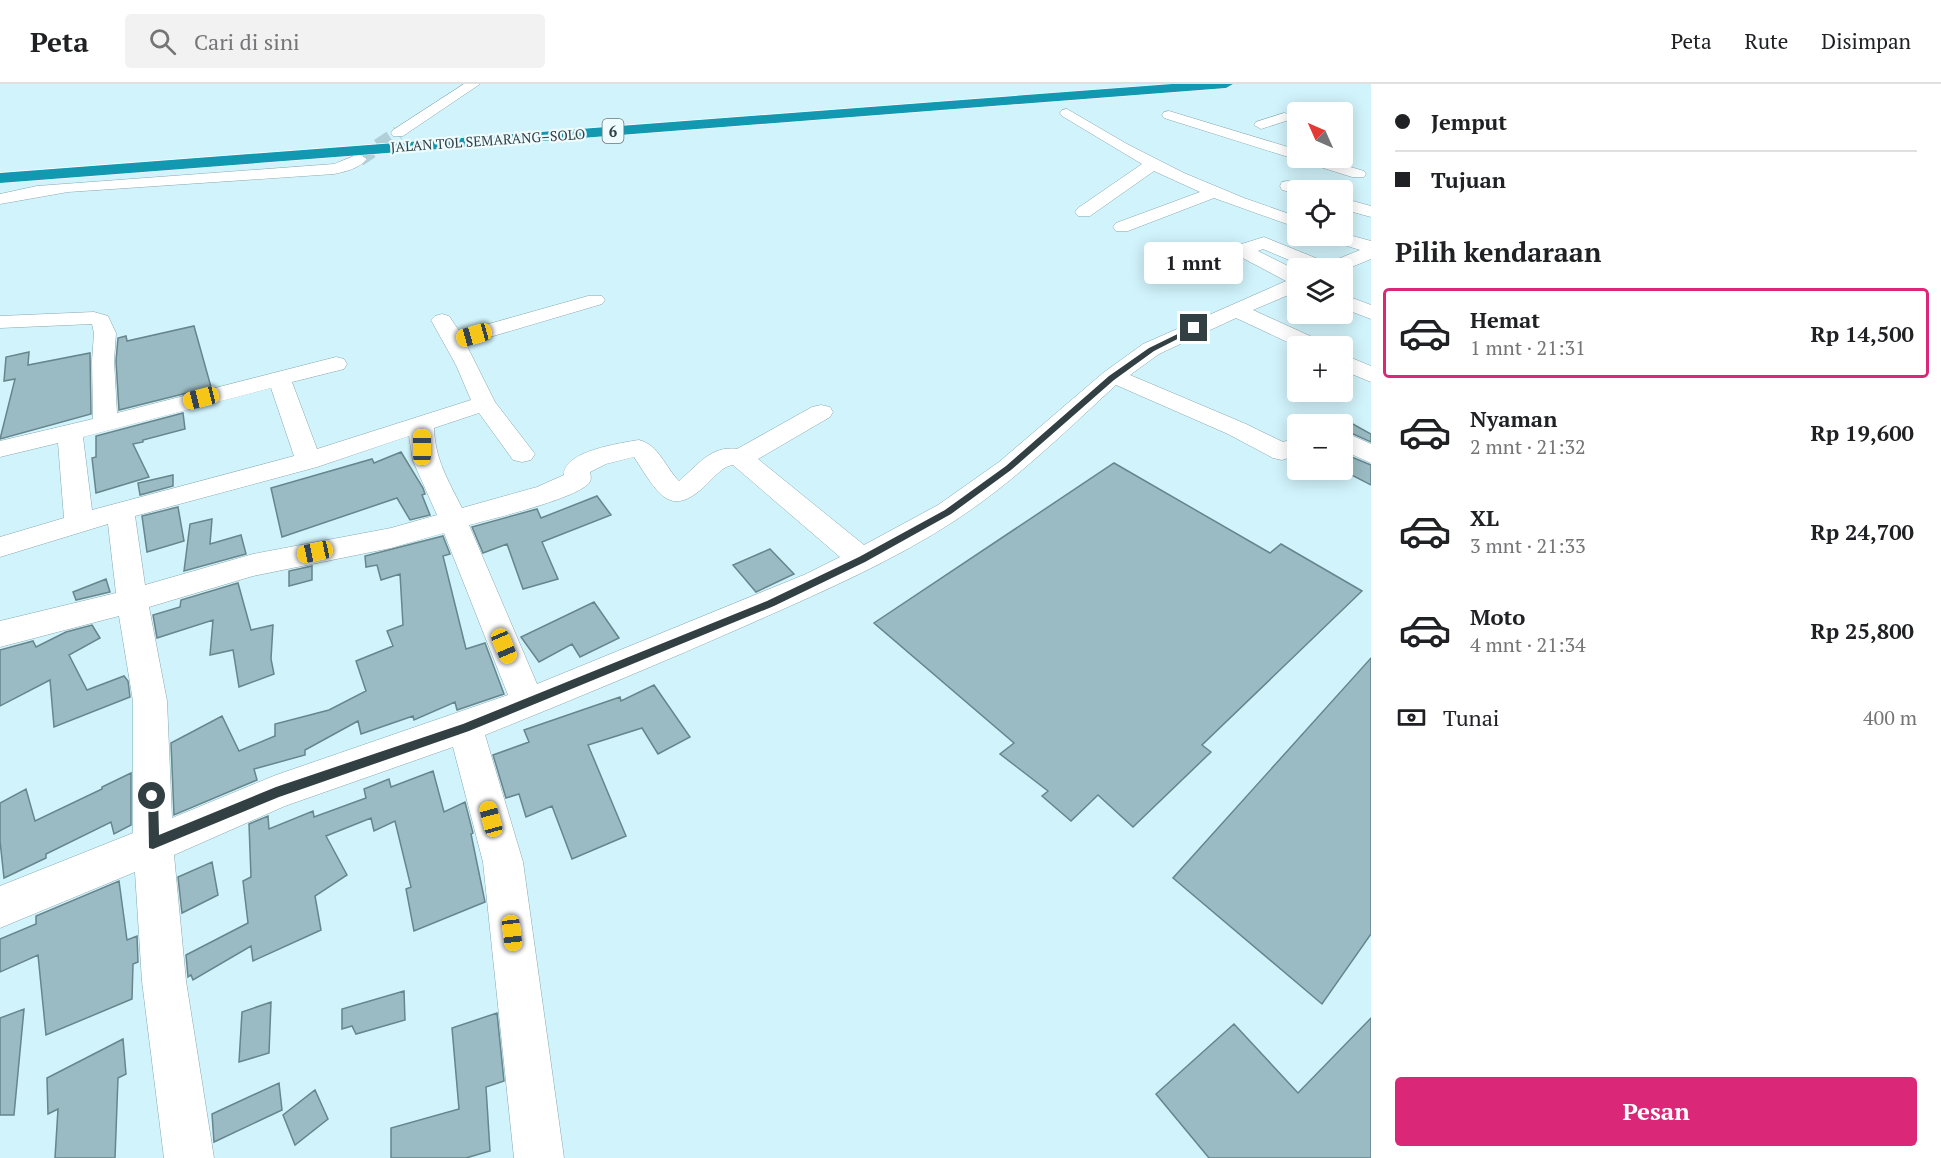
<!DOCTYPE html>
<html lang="id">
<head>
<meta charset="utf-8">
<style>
  body { margin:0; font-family:"PT Serif",serif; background:#f2f2f2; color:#202124; height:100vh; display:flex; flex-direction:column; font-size:22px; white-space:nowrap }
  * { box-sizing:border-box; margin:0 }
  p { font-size:20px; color:#757577 }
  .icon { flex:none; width:33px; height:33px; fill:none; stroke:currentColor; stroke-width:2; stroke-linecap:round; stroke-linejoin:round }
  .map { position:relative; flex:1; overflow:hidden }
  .panel { display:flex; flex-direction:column; background:#fff; width:570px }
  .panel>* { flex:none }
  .banner { display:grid; align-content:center; height:132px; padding:0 24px; background:#fff }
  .needle { width:39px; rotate:315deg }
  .fabs { position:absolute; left:1287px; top:18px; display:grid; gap:12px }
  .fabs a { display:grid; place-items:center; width:66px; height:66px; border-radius:6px; background:#fff; box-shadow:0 3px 15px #0003; font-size:30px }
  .end { position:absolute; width:27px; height:27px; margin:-14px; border:8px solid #323f43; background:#fff; box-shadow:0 0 0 3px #fff }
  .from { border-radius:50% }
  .bubble { position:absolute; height:42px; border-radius:6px; background:#fff; box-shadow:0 3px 15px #0003; font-size:20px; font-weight:800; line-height:42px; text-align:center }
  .car { position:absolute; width:18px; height:36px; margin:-18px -9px; border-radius:8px; box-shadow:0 0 4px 2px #0007; background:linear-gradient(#f5c518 24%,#345 0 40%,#f5c518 0 76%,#345 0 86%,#f5c518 0) }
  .banner b { display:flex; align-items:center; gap:21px; height:57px; font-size:22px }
  .banner b+b { border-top:2px solid #e0e0e0 }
  .banner i { width:15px; height:15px; background:#202124 }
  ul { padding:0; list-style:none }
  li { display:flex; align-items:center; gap:18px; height:90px; margin:0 12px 9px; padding:0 12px; border:3px solid transparent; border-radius:6px }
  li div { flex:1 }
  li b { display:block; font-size:22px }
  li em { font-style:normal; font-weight:800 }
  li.active { border-color:#db2777 }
  li>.icon { width:54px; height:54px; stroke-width:1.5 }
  h2 { padding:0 24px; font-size:27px; line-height:72px }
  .pay { display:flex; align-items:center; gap:15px; height:66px; padding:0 24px; font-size:22px }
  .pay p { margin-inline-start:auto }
  .action { display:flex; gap:12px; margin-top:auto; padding:12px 24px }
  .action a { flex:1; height:69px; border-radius:6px; background:#db2777; color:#fff; font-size:24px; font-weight:800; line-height:69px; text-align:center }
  header { display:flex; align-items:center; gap:36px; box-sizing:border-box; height:84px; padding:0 30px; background:#fff; border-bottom:2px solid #e0e0e0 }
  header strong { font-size:28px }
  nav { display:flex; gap:33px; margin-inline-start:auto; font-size:21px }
  .search { width:420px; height:54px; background:#f2f2f2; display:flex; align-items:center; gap:15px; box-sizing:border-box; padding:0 21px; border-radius:6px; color:#757577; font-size:22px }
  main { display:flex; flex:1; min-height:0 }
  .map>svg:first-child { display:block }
</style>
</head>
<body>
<header>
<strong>Peta</strong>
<div class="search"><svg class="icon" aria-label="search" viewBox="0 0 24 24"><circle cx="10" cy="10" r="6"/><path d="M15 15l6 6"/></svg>Cari di sini</div>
<nav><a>Peta</a><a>Rute</a><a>Disimpan</a></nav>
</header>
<main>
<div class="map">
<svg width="1371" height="1074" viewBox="0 0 1371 1074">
  <rect width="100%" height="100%" fill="#d1f3fb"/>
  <path fill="#9abbc3" stroke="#66858c" stroke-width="1.5" d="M194,242L211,303L119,326L116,277L118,254L126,252L127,257Z
    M29,268L28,281L90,269L91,330L0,355L15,295L4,297L6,273Z
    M183,329L185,345L143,356V358L133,360L149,393L96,409L92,374L96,373V352Z
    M1342,334L1371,350V358L1342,345Z
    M401,368L423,404L425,410L422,411L430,431L410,436L397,414L282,453L271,404L372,375L374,379Z
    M1342,369L1371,381V401L1342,386Z
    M1114,379L1270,469L1281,460L1362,507L1202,661L1211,668L1133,743L1098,711L1071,737L1042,712L1048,707L1000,670L1014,659L874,539Z
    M173,391V402L140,411L138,399Z
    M597,412L611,431L542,458L558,495L523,505L507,460L483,469L472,443L537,425L541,434Z
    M178,423L184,457L147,468L142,432Z
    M212,435L210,460L241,451L246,470L184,487L190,440Z
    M443,452L450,470L443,472L466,565L485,559L504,610L457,626L455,618L414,636L413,632L361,650L358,637L305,666V671L254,685L257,696L174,731L171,659L222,632L239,667L275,652V640L329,626L366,607L356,577L393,562L387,547L403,541L400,490L381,496L377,481L366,483L365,472Z
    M770,465L794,490L756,508L733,481Z
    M312,482V496L289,502V487Z
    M106,495L110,508L76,516L73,508Z
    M238,499L251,546L273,541L271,575L274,590L239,603L233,566L210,571L213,536L157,554L153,531L180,523L181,516Z
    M594,518L619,554L580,573L572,560L539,578L521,553Z
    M92,541L100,554L69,571L87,606L124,592L128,597L130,613L54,643L50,596L0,622V566L33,557L36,563L66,548Z
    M1371,574V850L1322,920L1173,794Z
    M654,601L690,653L658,670L642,644L588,661L626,752L572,775L552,722L526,733L519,710L506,714L493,671L529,658L524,646L620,613L621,617Z
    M433,687L444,728L465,718L473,749L471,750L485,818L414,847L406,805L411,803L395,737L374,747L371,734L326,752L347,791L315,812L321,846L253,877L251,862L193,896L191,891L188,893L186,871L248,839L243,797L251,793L249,740L268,732L269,745L313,727L314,733L366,714L364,705L389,695L391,703Z
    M131,689V741L114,750L111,738L46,770V774L4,794L0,757V719L26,705L35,737L102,705V703Z
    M212,778L218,811L182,829L178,793Z
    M119,797L127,856L137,852L138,878L133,880L132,915L46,951L38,871L0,888V855L36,840V832Z
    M404,907L405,936L356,950L352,942L342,945V925Z
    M271,918L269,969L239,978L242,928Z
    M24,925L14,1031H0V934Z
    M497,929L504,997L486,1003L490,1067L466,1074H391V1044L459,1025L452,944Z
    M1371,934V1074H1209L1156,1010L1234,940L1298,1009Z
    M123,955L126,990L118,994L115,1074H55L58,1025L48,1030L47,994Z
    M279,999L282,1026L214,1058L212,1030Z
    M315,1006L328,1035L295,1061L283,1031Z"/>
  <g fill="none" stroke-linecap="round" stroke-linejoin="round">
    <path stroke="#b1cfd6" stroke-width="15" stroke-dasharray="15 8" stroke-linecap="butt" d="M359,75L398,49"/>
    <g stroke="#88a8b0" stroke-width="1">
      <path id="minor" d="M464,0H480L403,52H393L391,49L393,46Z
        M1067,25L1127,60L1184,89L1244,114L1298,133V144L1214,114L1128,147H1116L1113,143L1116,139L1200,108L1154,87L1090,132H1078L1075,128L1078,124L1142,80L1062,32L1060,29L1062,26Z
        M1169,27L1298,66V74H1320L1364,87L1366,90L1364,93H1352L1164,34L1162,31L1164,28Z
        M1284,29L1289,30L1291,33L1289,36L1261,45L1254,41L1256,38Z
        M359,70L367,75C358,85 347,87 334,90L68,108L0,120V110L37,102L334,80Z
        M1288,97L1309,102L1311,106H1298V110L1282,106L1280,102L1282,98Z
        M1342,114L1371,122V133L1342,125Z
        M1342,149L1371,157V175L1342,187V184H1308L1263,165L1258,167L1298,187V207L1253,226L1321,257L1324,262L1298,263L1236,234L1159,270L1130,291L1246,340L1283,358L1298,353V371L1282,376L1273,374L1228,350L1116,301C1065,348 1014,398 956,436C890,479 817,510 745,542C659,580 572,616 485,651L523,778L564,1074H514L483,778L453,663L285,722L174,771L186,897L214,1074H164L142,897L135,788L0,844V802L133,749V617L119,532L0,563V537L116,509L108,440L0,473V453L64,434L58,359L0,373V357L93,335L92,277L94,249L92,240L0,244V232L94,228L108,232L116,249L114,277L117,329L336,273L344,275L347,280L344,285L292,298L317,365L471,316L456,281L431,236L435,232L442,230L449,232L460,248L588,212H602L605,216L602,220L466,260L495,318L535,370L531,376L522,378L513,376L479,329L434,344C435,375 448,396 462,424L537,403L564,391C563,367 621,359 639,356C659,361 665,383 679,397C697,382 711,361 737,365L812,323L821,321L830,323L833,328L830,333L758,375L864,461L938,421L999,378L1103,289L1143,260L1286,197L1235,170L1233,166L1235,162L1264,153L1328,179L1360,166L1328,156L1325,152H1342ZM271,304L294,372L92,426L83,353ZM409,352L413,377L437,431L391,444L253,470L145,501L135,432L317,383ZM634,373C658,409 670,439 711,396C717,390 724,382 733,381L840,473L806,490L537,600L469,441C495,434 570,416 587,401C592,397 591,393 590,388L606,380ZM444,449L508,611L276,691L172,734L167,617L149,523L253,492L391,464Z
        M1342,210L1371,221V235L1342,224Z
        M1342,270L1371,282V298L1342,286Z
        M1342,347L1371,360V379L1342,366Z"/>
    </g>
    <g stroke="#fff" stroke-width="1">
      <path id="highway" d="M1172,0H1233L1226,4L0,99V89Z"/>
    </g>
    <use href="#minor" fill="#fff" fill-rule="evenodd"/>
    <use href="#highway" fill="#1299b1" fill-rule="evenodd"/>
  </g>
  <path fill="#323f43" d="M1194,242L1197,245L1154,267L1114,296L1011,386L951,430L865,478L774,522L469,647L279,713L153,765L149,764L148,708L152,707L158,712L159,751L276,703L463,640L767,517L859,473L945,426L1006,382L1109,292L1149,264Z"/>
  <g text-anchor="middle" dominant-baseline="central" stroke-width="4.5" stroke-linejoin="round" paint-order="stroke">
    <g font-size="14" fill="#323f43" stroke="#eefcff">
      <text transform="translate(488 56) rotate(-4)">JALAN TOL SEMARANG–SOLO</text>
    </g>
    <rect fill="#eefcff" stroke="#6a787b" stroke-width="1.5" x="602.5" y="35" width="21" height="24" rx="4.5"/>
    <g font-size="15" font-weight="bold" fill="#323f43">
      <text x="613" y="47">6</text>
    </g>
  </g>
</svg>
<div class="fabs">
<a><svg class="needle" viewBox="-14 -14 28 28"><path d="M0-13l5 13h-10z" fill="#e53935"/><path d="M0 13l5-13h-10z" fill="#757577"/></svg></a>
<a><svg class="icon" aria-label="locate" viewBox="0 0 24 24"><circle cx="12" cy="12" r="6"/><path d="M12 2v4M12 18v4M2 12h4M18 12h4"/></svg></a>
<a><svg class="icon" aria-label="layers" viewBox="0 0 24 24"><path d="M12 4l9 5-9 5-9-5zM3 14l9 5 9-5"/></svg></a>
<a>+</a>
<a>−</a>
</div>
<i class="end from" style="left:152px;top:712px"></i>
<i class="end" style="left:1194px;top:244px"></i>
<div class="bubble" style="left:1144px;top:158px;width:99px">1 mnt</div>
<i class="car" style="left:474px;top:251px;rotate:254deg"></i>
<i class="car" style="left:201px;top:314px;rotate:256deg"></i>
<i class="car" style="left:422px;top:363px;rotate:0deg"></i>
<i class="car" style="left:315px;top:468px;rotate:258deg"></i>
<i class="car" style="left:504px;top:562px;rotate:157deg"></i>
<i class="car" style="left:491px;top:735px;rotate:345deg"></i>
<i class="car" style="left:512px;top:849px;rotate:173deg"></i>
</div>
<section class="panel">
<div class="banner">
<b><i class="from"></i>Jemput</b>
<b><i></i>Tujuan</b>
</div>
<h2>Pilih kendaraan</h2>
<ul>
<li class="active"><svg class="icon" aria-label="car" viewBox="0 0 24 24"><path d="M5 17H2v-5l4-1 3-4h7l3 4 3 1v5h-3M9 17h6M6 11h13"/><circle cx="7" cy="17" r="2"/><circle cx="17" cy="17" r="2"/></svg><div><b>Hemat</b><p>1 mnt · 21:31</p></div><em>Rp 14,500</em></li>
<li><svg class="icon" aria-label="car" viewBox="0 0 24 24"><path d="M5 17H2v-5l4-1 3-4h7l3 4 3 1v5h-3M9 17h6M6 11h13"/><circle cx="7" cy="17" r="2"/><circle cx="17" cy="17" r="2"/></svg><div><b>Nyaman</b><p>2 mnt · 21:32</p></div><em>Rp 19,600</em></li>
<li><svg class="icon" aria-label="car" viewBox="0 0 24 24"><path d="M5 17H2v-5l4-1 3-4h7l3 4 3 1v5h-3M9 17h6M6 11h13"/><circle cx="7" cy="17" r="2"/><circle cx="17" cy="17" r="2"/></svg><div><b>XL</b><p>3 mnt · 21:33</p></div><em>Rp 24,700</em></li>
<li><svg class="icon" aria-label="car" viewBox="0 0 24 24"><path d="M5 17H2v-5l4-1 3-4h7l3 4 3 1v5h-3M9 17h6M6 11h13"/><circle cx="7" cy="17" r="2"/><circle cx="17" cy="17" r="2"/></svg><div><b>Moto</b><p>4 mnt · 21:34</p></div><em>Rp 25,800</em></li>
</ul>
<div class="pay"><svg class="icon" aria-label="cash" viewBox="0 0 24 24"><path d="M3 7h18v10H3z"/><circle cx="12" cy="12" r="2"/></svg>Tunai<p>400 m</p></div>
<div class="action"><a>Pesan</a></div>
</section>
</main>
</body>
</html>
